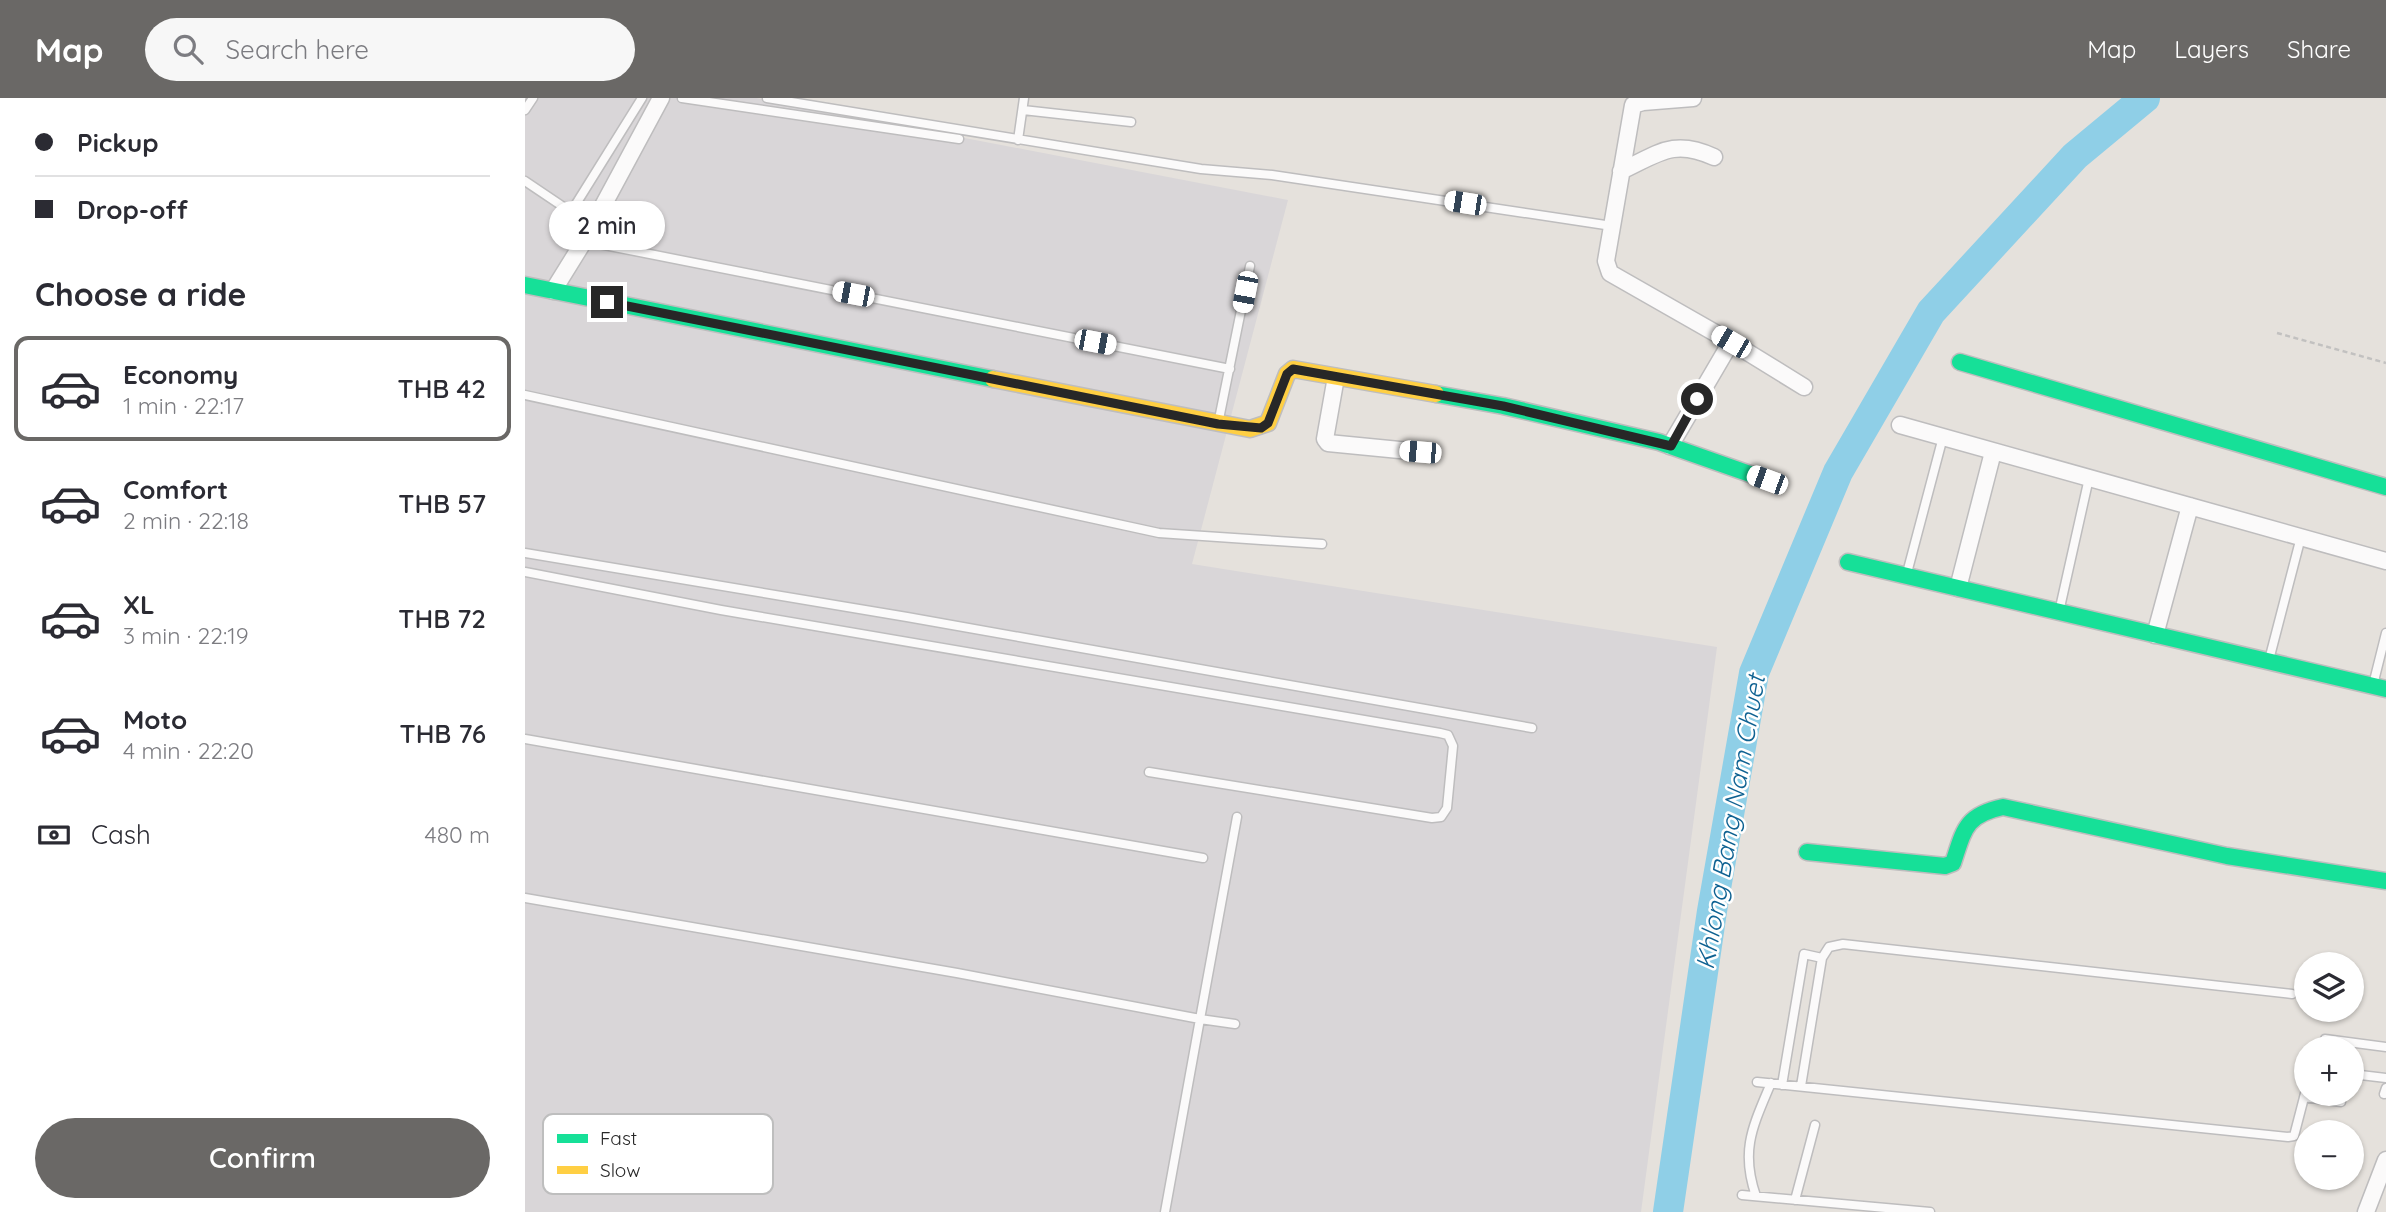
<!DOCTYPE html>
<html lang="en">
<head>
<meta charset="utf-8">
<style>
  body { margin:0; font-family:Quicksand,sans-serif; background:#f7f7f7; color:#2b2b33; height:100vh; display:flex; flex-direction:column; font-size:26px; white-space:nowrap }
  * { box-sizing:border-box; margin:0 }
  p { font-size:23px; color:#7c7c81 }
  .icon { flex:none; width:38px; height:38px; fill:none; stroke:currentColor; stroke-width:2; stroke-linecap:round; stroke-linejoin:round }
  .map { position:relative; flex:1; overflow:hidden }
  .details { display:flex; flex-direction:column; background:#fff; width:525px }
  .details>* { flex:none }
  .top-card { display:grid; align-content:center; height:154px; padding:0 35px; background:#fff }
  .buttons { position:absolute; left:1769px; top:854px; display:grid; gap:14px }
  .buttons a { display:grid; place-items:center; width:70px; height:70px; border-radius:50%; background:#fff; box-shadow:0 2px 5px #0004; font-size:35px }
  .end { position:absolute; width:32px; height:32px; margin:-16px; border:9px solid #272727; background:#fff; box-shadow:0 0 0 4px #fff }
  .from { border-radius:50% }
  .bubble { position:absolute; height:49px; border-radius:24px; background:#fff; box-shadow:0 2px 5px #0004; font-size:23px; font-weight:600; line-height:49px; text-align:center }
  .car { position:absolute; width:21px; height:42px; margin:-21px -10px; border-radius:9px; box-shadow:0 0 5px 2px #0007; background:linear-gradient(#fff 24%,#345 0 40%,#fff 0 76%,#345 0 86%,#fff 0) }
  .top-card b { display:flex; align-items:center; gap:24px; height:66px; font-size:26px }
  .top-card b+b { border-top:2px solid #e1e1e2 }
  .top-card i { width:18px; height:18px; background:#2b2b33 }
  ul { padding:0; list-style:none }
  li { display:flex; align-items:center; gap:21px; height:105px; margin:0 14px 10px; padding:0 21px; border:4px solid transparent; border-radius:14px }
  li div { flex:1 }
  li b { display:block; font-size:26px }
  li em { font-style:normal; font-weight:600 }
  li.current { border-color:#6a6866 }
  li>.icon { width:63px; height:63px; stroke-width:1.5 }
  h2 { padding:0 35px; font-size:32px; line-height:84px }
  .pay { display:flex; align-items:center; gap:18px; height:77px; padding:0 35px; font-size:26px }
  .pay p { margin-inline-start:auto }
  .button { display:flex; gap:14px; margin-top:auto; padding:14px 35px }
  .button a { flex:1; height:80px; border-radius:42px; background:#6a6866; color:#fff; font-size:28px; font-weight:600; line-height:80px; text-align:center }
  header { display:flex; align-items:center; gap:42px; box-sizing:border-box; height:98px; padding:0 35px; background:#6a6866; color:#fff }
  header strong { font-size:33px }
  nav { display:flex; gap:38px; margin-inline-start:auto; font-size:24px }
  .search { width:490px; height:63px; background:#f7f7f7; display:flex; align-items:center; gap:18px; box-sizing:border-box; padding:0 24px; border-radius:38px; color:#7c7c81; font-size:26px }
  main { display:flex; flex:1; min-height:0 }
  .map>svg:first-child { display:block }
</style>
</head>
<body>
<header>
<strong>Map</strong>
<div class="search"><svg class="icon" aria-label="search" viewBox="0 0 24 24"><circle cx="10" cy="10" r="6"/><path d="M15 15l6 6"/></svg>Search here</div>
<nav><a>Map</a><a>Layers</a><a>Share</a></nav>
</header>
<main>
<section class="details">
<div class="top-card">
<b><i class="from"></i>Pickup</b>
<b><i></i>Drop-off</b>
</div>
<h2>Choose a ride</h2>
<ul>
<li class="current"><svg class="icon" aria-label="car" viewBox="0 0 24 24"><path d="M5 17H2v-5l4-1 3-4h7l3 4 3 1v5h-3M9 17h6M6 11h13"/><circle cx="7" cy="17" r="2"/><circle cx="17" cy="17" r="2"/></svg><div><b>Economy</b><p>1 min · 22:17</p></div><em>THB 42</em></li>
<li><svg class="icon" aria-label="car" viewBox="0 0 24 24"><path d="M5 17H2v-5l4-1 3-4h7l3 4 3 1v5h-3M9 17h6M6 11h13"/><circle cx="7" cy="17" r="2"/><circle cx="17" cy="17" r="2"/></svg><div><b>Comfort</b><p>2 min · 22:18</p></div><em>THB 57</em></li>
<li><svg class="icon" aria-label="car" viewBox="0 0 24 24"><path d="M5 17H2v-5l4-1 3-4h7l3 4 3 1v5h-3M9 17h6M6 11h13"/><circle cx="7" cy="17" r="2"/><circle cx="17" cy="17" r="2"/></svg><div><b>XL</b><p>3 min · 22:19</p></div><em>THB 72</em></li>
<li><svg class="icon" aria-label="car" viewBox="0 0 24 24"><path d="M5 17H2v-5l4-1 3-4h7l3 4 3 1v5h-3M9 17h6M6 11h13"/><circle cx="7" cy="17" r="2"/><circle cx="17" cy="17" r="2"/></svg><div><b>Moto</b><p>4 min · 22:20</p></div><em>THB 76</em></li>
</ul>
<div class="pay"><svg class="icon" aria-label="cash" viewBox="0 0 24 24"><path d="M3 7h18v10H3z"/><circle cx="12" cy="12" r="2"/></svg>Cash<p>480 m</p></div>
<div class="button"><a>Confirm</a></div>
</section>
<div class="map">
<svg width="1861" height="1114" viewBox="0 0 1861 1114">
  <rect width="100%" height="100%" fill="#e5e1dc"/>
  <path fill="#d9d6d8" d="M0,0H231L763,102L667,466L1192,549L1116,1114H0Z"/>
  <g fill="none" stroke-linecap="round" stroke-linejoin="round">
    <path stroke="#8fcfe7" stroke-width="30" d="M1143,1114L1187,813L1229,575L1313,374L1406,214L1550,58L1620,0"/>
    <g stroke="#bebdbe" stroke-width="11">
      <path id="lane" d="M157,0L434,41
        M242,0L676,71L747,77L1087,128
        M0,12L8,0
        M498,12L606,24
        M493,42L499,0
        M0,83L46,114L117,0
        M59,143L705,271
        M0,297L634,435L797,446
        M693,326L725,168
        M0,455L382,519L1007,630
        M0,474L196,512L915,635L923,637L928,648L922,710L916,719L907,720L624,674
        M1382,475L1418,339
        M1534,514L1564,380
        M1744,562L1776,439
        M1848,587L1861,535
        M0,641L678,760
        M0,800L432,875L675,921L640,1114
        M710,926L675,921L712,719
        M1797,950L1800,941L1861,949
        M1827,976L1861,980
        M1232,984L1763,1039L1769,1038L1782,988
        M1257,987L1279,856L1297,860
        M1276,988L1297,860L1304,849L1318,846L1767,896
        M1859,996L1861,990
        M1779,999L1816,1004
        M1217,1097L1405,1114
        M1231,1098C1215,1052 1228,1028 1246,985
        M1270,1102L1290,1027"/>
    </g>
    <g stroke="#bebdbe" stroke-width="19">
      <path id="street" d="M1096,73C1133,56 1148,40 1189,59
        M28,193L59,143L136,0
        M1206,244L1279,289
        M811,279L800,341L803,345L895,354
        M1375,327L1861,463
        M1145,348L1206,244L1085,175L1081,163L1108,7L1118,4L1168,0
        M1433,490L1468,354
        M1630,537L1665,408
        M1841,1114L1861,1062"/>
    </g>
    <g stroke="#bebdbe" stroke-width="19">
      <path id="fast" d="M0,187L468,281
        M1435,264L1861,389
        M911,296L978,308L1134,344L1242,382
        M1323,464L1861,591
        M1282,754L1420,768L1428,765C1439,732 1440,717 1478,709L1702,758L1861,783"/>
    </g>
    <g stroke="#bebdbe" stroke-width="19">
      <path id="slow" d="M468,281L725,331L743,325L762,276L768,271L911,296"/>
    </g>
    <path stroke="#c2c1c0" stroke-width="2.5" stroke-dasharray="5 3.5" stroke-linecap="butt" d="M1752,235L1861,265"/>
    <use href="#lane" stroke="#fbfafa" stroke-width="8"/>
    <use href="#street" stroke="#fbfafa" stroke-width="16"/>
    <use href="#fast" stroke="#16e098" stroke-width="16"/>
    <use href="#slow" stroke="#ffcf43" stroke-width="16"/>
  </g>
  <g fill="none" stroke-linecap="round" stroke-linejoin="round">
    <path stroke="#272727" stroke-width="9" d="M82,204L693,326L736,330L743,325L762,276L768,271L978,308L1146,348L1172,301"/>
  </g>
  <g text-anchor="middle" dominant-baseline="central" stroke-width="5" stroke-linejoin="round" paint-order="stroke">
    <g font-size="26" font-style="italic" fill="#0f6292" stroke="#fff">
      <text transform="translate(1205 724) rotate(-80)">Khlong Bang Nam Chuet</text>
    </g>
  </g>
  <rect x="18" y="1016" width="230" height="80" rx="10" fill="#fff" stroke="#bebebe" stroke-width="2"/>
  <rect x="32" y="1036" width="31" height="9" fill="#16e098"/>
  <rect x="32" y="1068" width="31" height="8" fill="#ffcf43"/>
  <g font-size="19" fill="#272727">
    <text x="75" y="1047">Fast</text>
    <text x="75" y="1079">Slow</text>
  </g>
</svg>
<div class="buttons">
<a><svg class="icon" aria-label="layers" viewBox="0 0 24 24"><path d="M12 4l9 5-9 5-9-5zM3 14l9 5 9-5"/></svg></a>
<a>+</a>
<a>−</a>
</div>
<i class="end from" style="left:1172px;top:301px"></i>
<i class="end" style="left:82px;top:204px"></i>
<div class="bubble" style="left:24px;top:103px;width:116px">2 min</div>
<i class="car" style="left:940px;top:105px;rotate:279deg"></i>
<i class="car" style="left:720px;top:194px;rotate:191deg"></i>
<i class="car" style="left:328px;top:196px;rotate:281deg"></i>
<i class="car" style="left:570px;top:244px;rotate:101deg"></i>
<i class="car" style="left:1206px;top:244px;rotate:300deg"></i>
<i class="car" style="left:895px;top:354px;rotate:275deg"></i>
<i class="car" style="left:1242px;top:382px;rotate:290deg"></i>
</div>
</main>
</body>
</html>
